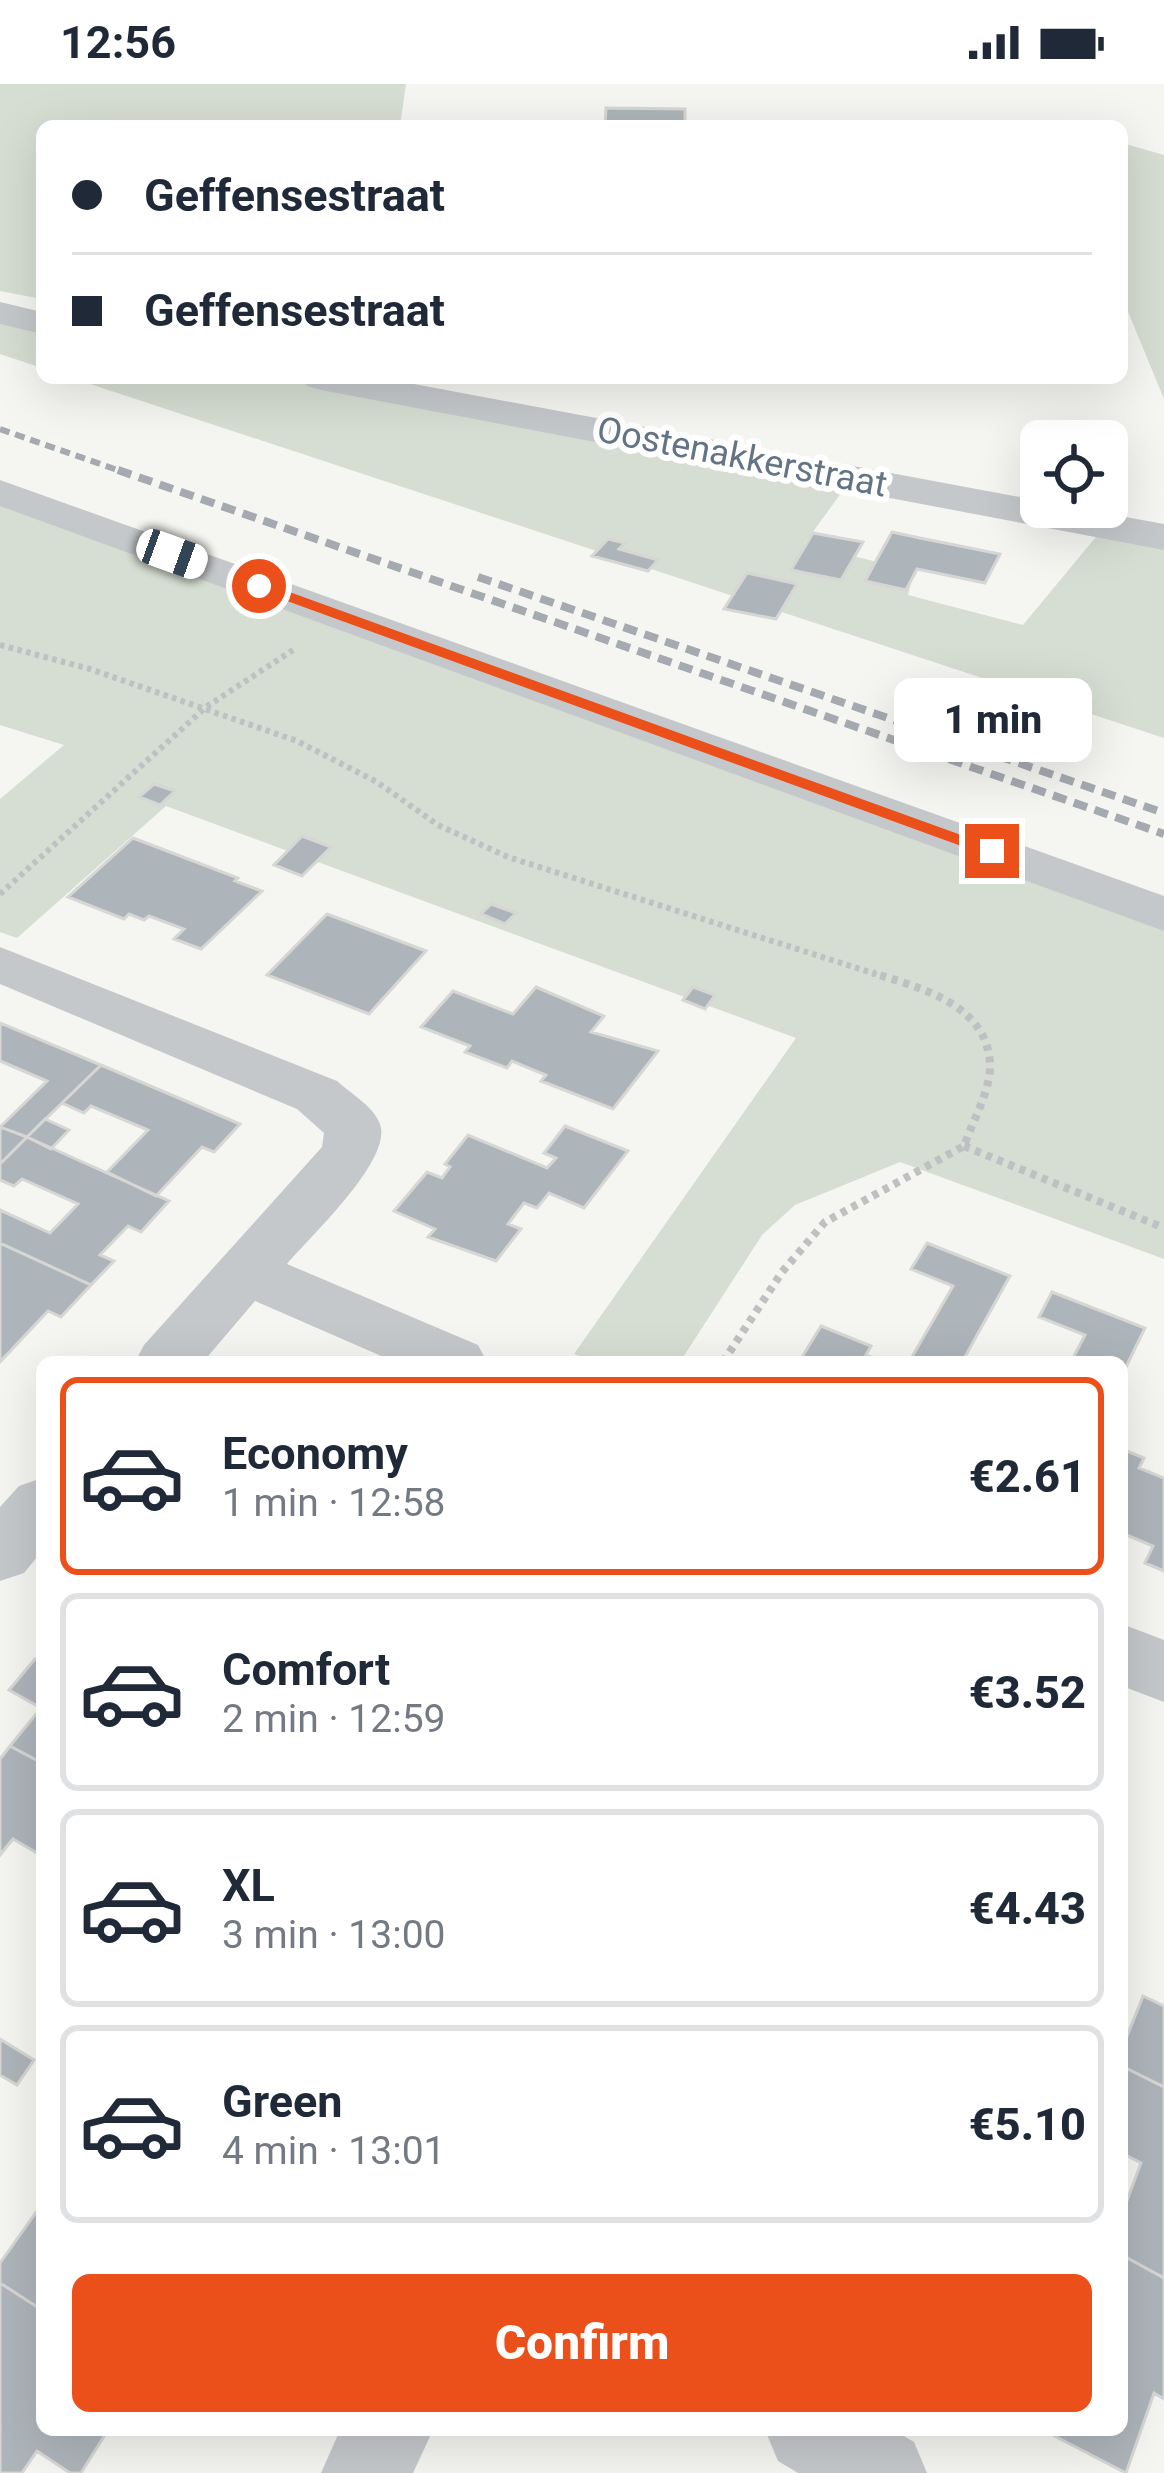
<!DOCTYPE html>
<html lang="en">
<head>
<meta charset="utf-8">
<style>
  body { margin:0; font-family:Roboto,sans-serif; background:#f6f6f7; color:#1f2937; height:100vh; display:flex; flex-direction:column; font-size:45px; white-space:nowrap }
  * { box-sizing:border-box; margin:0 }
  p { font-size:39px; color:#747a83 }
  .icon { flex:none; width:66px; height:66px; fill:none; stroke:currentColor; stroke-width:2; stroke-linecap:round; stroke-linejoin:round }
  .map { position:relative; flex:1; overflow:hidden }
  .details { position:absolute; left:36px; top:1272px; width:1092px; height:1080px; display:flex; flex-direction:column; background:#fff; border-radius:18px; box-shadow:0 12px 48px #0002 }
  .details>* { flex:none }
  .banner { position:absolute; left:36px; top:36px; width:1092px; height:264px; border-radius:18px; box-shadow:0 12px 48px #0002; display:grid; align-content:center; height:264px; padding:0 36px; background:#fff }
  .tools { position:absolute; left:1020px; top:336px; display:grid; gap:24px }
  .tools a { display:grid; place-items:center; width:108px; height:108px; border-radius:18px; background:#fff; box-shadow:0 12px 48px #0002; font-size:60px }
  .end { position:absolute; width:54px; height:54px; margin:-27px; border:15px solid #eb501b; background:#fff; box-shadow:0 0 0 6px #fff }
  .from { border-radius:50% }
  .bubble { position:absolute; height:84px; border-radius:18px; background:#fff; box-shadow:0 12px 48px #0002; font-size:39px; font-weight:800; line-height:84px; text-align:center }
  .car { position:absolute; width:36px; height:72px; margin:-36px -18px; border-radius:15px; box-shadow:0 0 9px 3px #0007; background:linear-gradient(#fff 24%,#345 0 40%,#fff 0 76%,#345 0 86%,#fff 0) }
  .banner b { display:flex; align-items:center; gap:42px; height:114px; font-size:45px }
  .banner b+b { border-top:3px solid #e0e1e3 }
  .banner i { width:30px; height:30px; background:#1f2937 }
  ul { padding:21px 0 0; list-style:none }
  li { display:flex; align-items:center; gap:36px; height:198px; margin:0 24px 18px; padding:0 12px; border:6px solid #e0e1e3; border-radius:18px }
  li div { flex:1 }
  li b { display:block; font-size:45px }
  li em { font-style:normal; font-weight:800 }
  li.on { border-color:#eb501b }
  li>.icon { width:108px; height:108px; stroke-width:1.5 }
  .primary-button { display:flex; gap:24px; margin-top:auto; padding:24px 36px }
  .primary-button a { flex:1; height:138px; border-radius:18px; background:#eb501b; color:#fff; font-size:48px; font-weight:800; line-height:138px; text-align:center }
  .status { display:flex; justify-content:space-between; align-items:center; height:84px; padding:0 60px; background:#fff; direction:ltr }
  .status svg { height:33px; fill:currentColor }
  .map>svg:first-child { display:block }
</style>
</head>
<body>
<div class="status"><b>12:56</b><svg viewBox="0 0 49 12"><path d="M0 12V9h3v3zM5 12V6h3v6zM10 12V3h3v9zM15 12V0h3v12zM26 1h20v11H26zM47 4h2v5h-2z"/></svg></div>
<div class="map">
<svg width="1164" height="2389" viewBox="0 0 1164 2389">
  <rect width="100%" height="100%" fill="#f5f5f1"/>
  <path fill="#d6ddd2" d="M0,0H406L400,42H42V215L0,207Z
    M1122,59L1164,71V315L1122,213Z
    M0,238L42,247V284L0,270Z
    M72,294H283L847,401L804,460L914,487L908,511L1023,541L1100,448L1164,460V654Z
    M0,420L1164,838V1175L900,1078L795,1121L762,1151L680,1278H594L574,1270L796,954L166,722L17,854L0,848V715L64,661L0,641Z"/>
  <path fill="#aeb5ba" stroke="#d6d6d4" stroke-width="3" d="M606,24L685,25V42H605Z
    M892,448L920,454L1000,470L985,499L917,485L906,506L865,497Z
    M813,449L863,458L841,496L791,486Z
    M608,455L625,459L619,465L658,476L648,487L592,472Z
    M747,489L797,500L776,535L724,525Z
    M154,700L175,707L160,721L139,713Z
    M302,752L331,763L302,792L274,781Z
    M133,754L238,794L235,797L262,807L201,865L174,855L184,845L149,832L144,836L129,830L124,835L68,813Z
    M491,820L516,829L505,840L481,830Z
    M327,830L426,867L369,930L267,891Z
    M536,903L604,932L591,948L658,967L613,1025L541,997L546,991L512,977L507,984L465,968L470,962L421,943L453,907L513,930Z
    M693,903L715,911L705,925L683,916Z
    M0,939L101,981L27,1053L0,1043L47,997L0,977Z
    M101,981L240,1040L214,1068L202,1063L156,1112L107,1088L148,1046L91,1022L84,1029L62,1019Z
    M45,1035L69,1046L51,1065L27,1053Z
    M565,1042L628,1067L584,1124L549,1109L537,1124L524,1119L508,1140L521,1145L496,1177L428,1153L435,1145L394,1127L427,1088L442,1094L450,1083L445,1080L468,1051L547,1084L556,1074L544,1069Z
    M0,1043L27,1053L0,1080Z
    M27,1053L169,1117L141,1148L128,1142L100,1171L114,1177L91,1201L0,1159V1126L50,1149L78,1120L22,1095L14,1102L0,1096V1080Z
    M0,1159L91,1201L61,1233L48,1227L0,1278Z
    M927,1159L1010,1192L962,1278H909L953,1202L911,1185Z
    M1052,1208L1145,1244L1122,1291V1278H1071L1085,1251L1039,1233Z
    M821,1242L871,1262L866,1271L884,1278H799Z
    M1122,1365L1144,1374L1139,1384L1164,1394V1487L1145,1479L1153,1462L1122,1449Z
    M35,1575L42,1577V1679L10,1662L41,1624L9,1606Z
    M10,1662L42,1679V1772L13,1755L0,1771V1675Z
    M1143,1912L1164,1922V2003L1122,1982V1965Z
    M0,1955L34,1976L17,2001L0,1991Z
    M1122,1982L1164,2003V2194L1122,2171V2130L1141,2079L1122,2069Z
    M42,2120V2226L0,2199V2179Z
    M1122,2171L1164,2194V2315L1154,2309L1126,2389L1043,2346H1122Z
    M0,2199L42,2226V2346H108L81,2389H70L37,2367L22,2389H0Z"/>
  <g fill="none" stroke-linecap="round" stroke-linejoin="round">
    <path stroke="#bec0c2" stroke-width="6" stroke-dasharray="4.5 4.5" stroke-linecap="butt" d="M0,561L90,585L297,657L377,698L438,741L508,773L882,892
      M0,810L206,623L293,566"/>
    <path stroke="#bec0c2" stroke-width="8" stroke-dasharray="6 6" stroke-linecap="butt" d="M964,1062L1164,1144
      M723,1278L782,1188L825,1138L964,1062C972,1039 991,1005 990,981C988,920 920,904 873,889"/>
    <path fill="#c5c8cb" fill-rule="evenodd" d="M0,218L42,228V250L0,240Z
      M302,294H382L1041,417V423H1071L1164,440V466L321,306L307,302Z
      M0,396L1164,812V847L0,422Z
      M0,863L337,997C350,1009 378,1025 381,1044C387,1081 311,1152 287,1180L478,1261L487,1278H395L255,1217L203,1278H135L144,1261L322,1063L324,1049L297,1025L0,900Z
      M42,1394V1467L24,1489L0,1497V1423L19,1402Z
      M1122,1540L1164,1556V1618L1122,1602Z
      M340,2346H433L413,2389H321Z
      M765,2346H894L914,2358L927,2389H798L778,2377Z"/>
    <path stroke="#a4aab0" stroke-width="6" stroke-dasharray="10 6" stroke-linecap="butt" d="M0,345L126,389"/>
    <path stroke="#a4aab0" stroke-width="8" stroke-dasharray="14 8" stroke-linecap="butt" d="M118,386L1164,750
      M478,493L1164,729"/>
  </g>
  <path fill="#eb501b" d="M259,497L997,764L1000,767L986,771L254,505Z"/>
  <g text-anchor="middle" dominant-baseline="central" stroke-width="12" stroke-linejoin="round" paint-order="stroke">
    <g font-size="36" fill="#637484" stroke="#fff">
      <text transform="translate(742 373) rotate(11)">Oostenakkerstraat</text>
    </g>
  </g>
</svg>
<div class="tools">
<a><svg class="icon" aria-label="locate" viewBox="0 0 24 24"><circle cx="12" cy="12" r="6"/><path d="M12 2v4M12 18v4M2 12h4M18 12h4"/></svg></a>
</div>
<i class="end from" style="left:259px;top:502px"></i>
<i class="end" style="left:992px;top:767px"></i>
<div class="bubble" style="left:894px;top:594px;width:198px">1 min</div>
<i class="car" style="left:172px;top:470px;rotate:110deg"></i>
<div class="banner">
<b><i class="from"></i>Geffensestraat</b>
<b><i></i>Geffensestraat</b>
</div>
<section class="details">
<ul>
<li class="on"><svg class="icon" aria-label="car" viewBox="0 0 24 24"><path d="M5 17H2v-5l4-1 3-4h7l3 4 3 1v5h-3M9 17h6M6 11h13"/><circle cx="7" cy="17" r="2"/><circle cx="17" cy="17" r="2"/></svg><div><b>Economy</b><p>1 min · 12:58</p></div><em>€2.61</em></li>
<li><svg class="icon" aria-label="car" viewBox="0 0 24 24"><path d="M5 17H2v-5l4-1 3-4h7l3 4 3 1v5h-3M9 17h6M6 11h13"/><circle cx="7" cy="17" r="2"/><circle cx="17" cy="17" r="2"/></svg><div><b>Comfort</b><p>2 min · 12:59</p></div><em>€3.52</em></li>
<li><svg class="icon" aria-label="car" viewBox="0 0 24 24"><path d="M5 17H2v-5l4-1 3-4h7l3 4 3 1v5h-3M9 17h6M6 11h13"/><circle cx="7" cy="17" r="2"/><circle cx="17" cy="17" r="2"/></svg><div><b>XL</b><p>3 min · 13:00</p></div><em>€4.43</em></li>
<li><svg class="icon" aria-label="car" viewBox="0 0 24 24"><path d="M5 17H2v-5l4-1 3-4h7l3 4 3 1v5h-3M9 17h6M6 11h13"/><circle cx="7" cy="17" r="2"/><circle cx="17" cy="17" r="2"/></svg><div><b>Green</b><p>4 min · 13:01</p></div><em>€5.10</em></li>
</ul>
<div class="primary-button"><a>Confirm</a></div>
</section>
</div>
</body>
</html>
